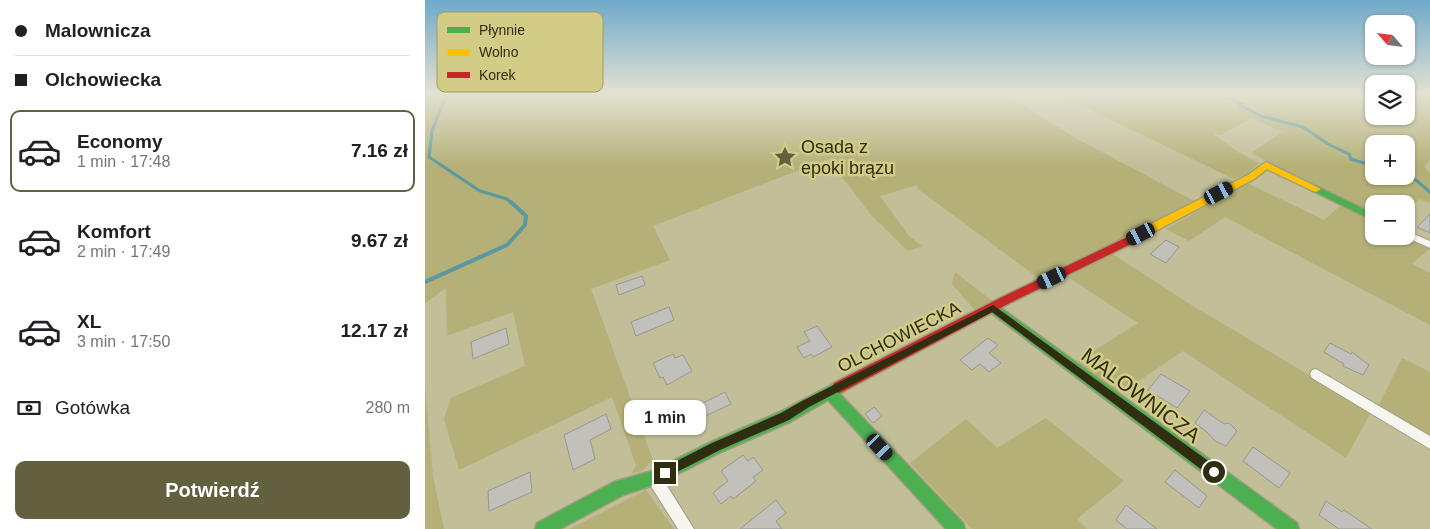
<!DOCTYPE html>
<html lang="pl">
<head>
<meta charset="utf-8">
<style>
  body { margin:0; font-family:Arial,sans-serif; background:#f6f6f6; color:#202124; height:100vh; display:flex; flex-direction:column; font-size:19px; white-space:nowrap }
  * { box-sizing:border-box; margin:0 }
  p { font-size:16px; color:#757577 }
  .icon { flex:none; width:28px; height:28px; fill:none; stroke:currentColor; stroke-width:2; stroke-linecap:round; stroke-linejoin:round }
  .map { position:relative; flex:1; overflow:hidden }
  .side { display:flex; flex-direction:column; background:#fff; width:425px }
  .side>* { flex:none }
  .guide { display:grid; align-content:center; height:110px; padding:0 15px; background:#fff }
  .needle { width:32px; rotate:298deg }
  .tools { position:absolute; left:940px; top:15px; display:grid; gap:10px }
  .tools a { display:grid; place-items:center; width:50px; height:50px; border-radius:10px; background:#fff; box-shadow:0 1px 4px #0004; font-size:25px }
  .end { position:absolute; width:22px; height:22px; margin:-11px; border:6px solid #302d11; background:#fff; box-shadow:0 0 0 2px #fff }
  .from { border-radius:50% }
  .bubble { position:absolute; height:35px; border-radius:10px; background:#fff; box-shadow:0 1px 4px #0004; font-size:16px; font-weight:800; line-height:35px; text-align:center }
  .car { position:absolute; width:15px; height:30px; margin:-15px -8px; border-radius:6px; box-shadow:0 0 4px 1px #0007; background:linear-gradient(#222 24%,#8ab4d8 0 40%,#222 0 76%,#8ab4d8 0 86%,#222 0) }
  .guide b { display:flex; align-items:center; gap:18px; height:48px; font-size:19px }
  .guide b+b { border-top:1px solid #e0e0e0 }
  .guide i { width:12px; height:12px; background:#202124 }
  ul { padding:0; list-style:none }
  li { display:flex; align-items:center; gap:15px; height:82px; margin:0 10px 8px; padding:0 5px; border:2px solid transparent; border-radius:10px }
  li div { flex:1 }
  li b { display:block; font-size:19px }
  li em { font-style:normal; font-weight:800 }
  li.active { border-color:#636040 }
  li>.icon { width:45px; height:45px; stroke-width:1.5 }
  .pay { display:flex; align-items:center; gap:12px; height:55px; padding:0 15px; font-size:19px }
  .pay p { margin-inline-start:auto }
  .primary-button { display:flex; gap:10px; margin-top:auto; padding:10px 15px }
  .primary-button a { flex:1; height:58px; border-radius:10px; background:#636040; color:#fff; font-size:20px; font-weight:800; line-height:58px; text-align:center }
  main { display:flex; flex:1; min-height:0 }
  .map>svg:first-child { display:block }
</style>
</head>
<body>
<main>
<section class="side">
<div class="guide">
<b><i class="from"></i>Malownicza</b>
<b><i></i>Olchowiecka</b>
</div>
<ul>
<li class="active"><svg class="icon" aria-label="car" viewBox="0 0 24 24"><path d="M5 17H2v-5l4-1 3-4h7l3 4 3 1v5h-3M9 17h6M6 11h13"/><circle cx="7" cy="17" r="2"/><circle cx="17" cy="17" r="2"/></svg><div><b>Economy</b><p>1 min · 17:48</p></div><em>7.16 zł</em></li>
<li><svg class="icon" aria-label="car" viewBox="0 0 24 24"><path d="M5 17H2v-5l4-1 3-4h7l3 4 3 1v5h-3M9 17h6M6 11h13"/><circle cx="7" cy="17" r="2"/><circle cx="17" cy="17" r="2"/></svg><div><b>Komfort</b><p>2 min · 17:49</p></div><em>9.67 zł</em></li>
<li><svg class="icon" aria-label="car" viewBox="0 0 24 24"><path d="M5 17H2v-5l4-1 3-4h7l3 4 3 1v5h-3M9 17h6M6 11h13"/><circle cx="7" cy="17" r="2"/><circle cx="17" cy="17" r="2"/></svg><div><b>XL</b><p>3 min · 17:50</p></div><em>12.17 zł</em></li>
</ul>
<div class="pay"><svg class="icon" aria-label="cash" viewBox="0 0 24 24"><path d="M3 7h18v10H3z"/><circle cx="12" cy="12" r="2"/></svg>Gotówka<p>280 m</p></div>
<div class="primary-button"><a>Potwierdź</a></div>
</section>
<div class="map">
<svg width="1005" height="529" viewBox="0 0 1005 529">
  <rect width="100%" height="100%" fill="#c1be98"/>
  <path fill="#b4b077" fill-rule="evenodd" d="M0,93H577L574,94L582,99L590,100L647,136L769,201L616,280L493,189L492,185L455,196L484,236L497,246L483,251L447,216L403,159L228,226L245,260L166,289L228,460L217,471L207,473L211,465L187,397L34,470L19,419L26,398L100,366L88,312L22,336L21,288L0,303V306Z
    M630,93H949V116H981V93H1005V160L999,167L1005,173V203L994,199L981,213V204H949V215L826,153L857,132L827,118L796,135L788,134L813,152L834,163L821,175L809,179ZM949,144H981V176H949Z
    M822,183L899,220L915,206L949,222V236H977L1004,249L987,264L1005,273V325L800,217L764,241L741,229Z
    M686,253L768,306L946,412L921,458L758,351L694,394L650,363L713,323L643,277Z
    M530,272L571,304L549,309L527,284Z
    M977,358L1005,372V438L953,407Z
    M0,388L8,476L19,529H0Z
    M621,418L699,481L652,519L662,529H547L485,463L541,419L572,448Z
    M221,490L249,529H144Z"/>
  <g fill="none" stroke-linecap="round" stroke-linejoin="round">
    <path stroke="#5b98a0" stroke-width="3" d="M22,93L7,131L4,157L55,191L82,199L87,204
      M795,93L817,104L815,105L836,116L878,127L903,144L924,154L926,159L949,166
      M975,176L991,180L1005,192"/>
    <path stroke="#5b98a0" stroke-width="4" d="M0,282L82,245L100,225L101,216L86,202"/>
  </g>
  <path fill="#c1c0bb" stroke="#989791" d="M1005,214V233L992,227Z
    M741,240L754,247L741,263L725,254Z
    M217,276L220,285L194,295L191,285Z
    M244,307L249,320L211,336L206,322Z
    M392,326L407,347L388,357L386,354L379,358L372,347L385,341L379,332Z
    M81,328L84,344L48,359L46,342Z
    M563,338L573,345L564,353L576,363L564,372L555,364L547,370L535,360Z
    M905,343L926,354L927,352L944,365L938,375L918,366L919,364L899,352Z
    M248,354L250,358L258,355L267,371L242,385L238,377L235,378L228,363Z
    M736,374L765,391L752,408L723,390Z
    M300,392L306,404L270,421L266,409Z
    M449,407L457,416L448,423L440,414Z
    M779,410L799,424L804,423L812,431L801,446L790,441L782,432L770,423Z
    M181,414L186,429L165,440L170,459L148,470L139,435Z
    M828,447L865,473L854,488L818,461Z
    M318,455L323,461L328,457L338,470L328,477L331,481L308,499L306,496L296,504L288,493L303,481L296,471Z
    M750,470L782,496L774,508L740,482Z
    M105,472L107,492L64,511L63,491Z
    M351,500L361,513L351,521L357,529H315Z
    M901,501L917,512L919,510L947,529H914L894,515Z
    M701,505L732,529H702L691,520Z"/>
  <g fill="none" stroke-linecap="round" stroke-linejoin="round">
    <g stroke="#a09d7f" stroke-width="2">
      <path id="street" d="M981,231L1005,241V248L978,236H981Z
        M891,369L1005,436V449L887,378L885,374L887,370Z
        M229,471L234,473L269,529H253L224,483L222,478L224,473Z"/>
    </g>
    <g stroke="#a09d7f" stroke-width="3">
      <path id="fast" d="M891,186L949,214V221L888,191L886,189Z
        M568,303L572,305L872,523L874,529H852L564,311L562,308L564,305Z
        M414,381L419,383L421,387L419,391L415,394L538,523L540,529H521L403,400L365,422L296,452L235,483L198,495L135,529H110L112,523L189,482L227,471L286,442L355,412Z"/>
    </g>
    <g stroke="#a09d7f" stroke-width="3">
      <path id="slow" d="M841,162L896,189L891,192L888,191L842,169L829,179L706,244L702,245L697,241L698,238L823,175Z"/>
    </g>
    <g stroke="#a09d7f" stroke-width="3">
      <path id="jam" d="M702,237L707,241L706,244L583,304L419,391L414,393L409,391L407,387L409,383L575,298Z"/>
    </g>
    <use href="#street" fill="#f6f5f0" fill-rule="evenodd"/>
    <use href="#fast" fill="#4caf50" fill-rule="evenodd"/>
    <use href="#slow" fill="#ffc107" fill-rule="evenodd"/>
    <use href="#jam" fill="#c62828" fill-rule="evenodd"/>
  </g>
  <linearGradient id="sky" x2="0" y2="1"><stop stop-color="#6fa9cb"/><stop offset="0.56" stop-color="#e3e2d1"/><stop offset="1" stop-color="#e3e2d1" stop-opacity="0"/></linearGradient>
  <rect width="1005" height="167" fill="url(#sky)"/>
  <path fill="#302d11" d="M568,305L793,468V476H785L567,312L384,407L364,420L295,450L244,476H236V469L287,443L356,413L377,401Z"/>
  <defs>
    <g id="sight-bare" transform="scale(1.725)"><path d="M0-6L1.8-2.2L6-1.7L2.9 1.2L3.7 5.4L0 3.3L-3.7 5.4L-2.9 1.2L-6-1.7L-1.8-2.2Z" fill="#636040" stroke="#d2cc87" stroke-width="2.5" paint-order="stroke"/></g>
  </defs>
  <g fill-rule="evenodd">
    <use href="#sight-bare" x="360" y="157"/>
  </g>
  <g text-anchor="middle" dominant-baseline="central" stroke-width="5" stroke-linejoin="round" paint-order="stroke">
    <g font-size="18" fill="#302d11" stroke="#d2cc87" text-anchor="start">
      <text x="376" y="147">Osada z<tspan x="376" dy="21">epoki brązu</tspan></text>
    </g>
    <g font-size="18" fill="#302d11" stroke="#d2cc87">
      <text transform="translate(474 337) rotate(-27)">OLCHOWIECKA</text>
    </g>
    <g font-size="21" fill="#302d11" stroke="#d2cc87">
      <text transform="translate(716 395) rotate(37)">MALOWNICZA</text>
    </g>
  </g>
  <rect x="12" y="12" width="166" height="80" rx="8" fill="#d2cc87" stroke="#a19c64" stroke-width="1"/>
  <rect x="22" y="27" width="23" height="6" fill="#4caf50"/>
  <rect x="22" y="49" width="23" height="7" fill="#ffc107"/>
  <rect x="22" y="72" width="23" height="6" fill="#c62828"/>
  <g font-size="14" fill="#302d11">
    <text x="54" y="35">Płynnie</text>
    <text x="54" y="57">Wolno</text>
    <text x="54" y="80">Korek</text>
  </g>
</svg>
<div class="tools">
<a><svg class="needle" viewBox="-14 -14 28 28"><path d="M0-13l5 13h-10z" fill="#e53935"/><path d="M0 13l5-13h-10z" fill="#757577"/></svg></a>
<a><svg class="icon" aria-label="layers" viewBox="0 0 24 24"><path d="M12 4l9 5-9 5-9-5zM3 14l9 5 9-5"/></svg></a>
<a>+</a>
<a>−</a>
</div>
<i class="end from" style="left:789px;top:472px"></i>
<i class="end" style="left:240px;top:473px"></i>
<div class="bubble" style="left:199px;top:400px;width:82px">1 min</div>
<i class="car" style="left:794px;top:193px;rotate:63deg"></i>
<i class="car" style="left:716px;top:234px;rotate:243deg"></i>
<i class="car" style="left:627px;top:278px;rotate:244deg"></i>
<i class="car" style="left:455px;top:447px;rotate:137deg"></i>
</div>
</main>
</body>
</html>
